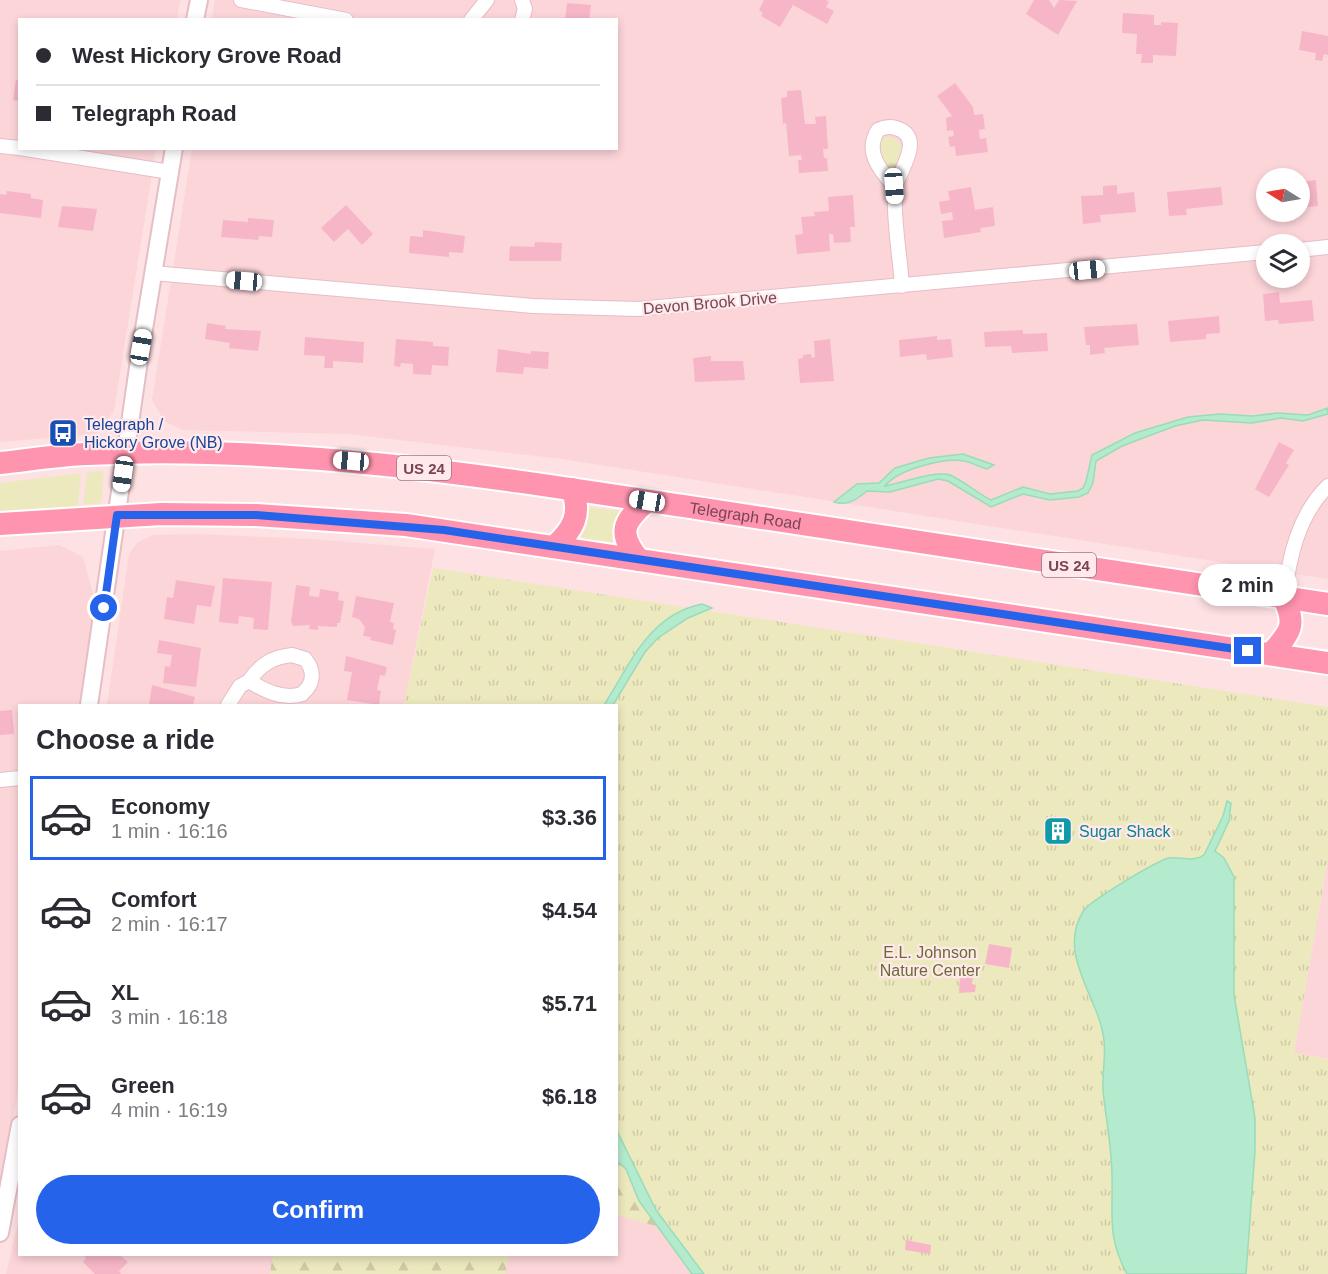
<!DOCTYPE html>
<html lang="en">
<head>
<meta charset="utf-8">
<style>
  body { margin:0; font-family:Helvetica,sans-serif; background:#f2f2f3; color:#2b2b33; height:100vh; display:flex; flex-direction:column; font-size:22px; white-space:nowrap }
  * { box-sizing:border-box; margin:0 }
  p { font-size:20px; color:#7c7c81 }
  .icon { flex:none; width:33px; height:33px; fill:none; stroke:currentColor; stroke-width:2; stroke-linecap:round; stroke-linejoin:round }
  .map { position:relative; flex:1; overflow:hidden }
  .side { position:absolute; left:18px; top:704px; width:600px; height:552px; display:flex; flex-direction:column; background:#fff; border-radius:0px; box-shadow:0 3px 9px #0003 }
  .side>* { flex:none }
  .guide { position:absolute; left:18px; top:18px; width:600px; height:132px; border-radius:0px; box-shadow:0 3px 9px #0003; display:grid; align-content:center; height:132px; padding:0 18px; background:#fff }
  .needle { width:39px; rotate:281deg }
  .controls { position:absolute; left:1256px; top:168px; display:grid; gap:12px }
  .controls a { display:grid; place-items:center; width:54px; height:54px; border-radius:50%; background:#fff; box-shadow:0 3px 9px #0003; font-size:30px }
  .end { position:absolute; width:27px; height:27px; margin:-14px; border:8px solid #2563eb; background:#fff; box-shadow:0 0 0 3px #fff }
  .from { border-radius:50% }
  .bubble { position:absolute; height:42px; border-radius:21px; background:#fff; box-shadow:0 3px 9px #0003; font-size:20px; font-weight:700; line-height:42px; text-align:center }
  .car { position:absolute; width:18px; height:36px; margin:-18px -9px; border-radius:8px; box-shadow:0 0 4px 2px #0007; background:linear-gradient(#fff 24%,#345 0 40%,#fff 0 76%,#345 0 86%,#fff 0) }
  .guide b { display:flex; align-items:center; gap:21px; height:57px; font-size:22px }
  .guide b+b { border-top:2px solid #e1e1e2 }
  .guide i { width:15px; height:15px; background:#2b2b33 }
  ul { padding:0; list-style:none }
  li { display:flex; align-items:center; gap:18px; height:84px; margin:0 12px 9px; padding:0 6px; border:3px solid transparent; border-radius:0px }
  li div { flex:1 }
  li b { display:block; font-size:22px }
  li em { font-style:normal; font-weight:700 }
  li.active { border-color:#2563eb }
  li>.icon { width:54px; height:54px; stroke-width:1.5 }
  h2 { padding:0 18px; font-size:27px; line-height:72px }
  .action { display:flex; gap:12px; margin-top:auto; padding:12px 18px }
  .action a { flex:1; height:69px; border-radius:36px; background:#2563eb; color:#fff; font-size:24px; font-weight:700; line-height:69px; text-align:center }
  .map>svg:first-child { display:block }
</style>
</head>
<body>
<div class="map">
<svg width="1328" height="1274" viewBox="0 0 1328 1274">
  <defs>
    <pattern id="forest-firs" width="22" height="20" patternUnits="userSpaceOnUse" patternTransform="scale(1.5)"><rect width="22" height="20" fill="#ede9be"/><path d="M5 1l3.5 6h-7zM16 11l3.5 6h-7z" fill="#cfc9a5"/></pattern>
    <pattern id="park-tufts" width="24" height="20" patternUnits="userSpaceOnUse" patternTransform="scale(1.5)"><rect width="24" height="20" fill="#ede9be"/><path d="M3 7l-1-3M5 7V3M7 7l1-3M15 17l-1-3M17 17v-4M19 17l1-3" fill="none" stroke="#cfc9a5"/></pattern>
  </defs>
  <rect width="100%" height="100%" fill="#fee1e3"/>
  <path fill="#fcd5d9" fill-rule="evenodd" d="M0,0H180L177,19L20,20V148L156,149L114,411L96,434L0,442Z
    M215,0H1328V579L562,459L348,434L183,430L164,421L152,400L192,149L616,148V20L212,19ZM1266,178H1299V212H1266ZM1266,244H1299V278H1266Z
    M197,534L311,539L435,549L404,705H107L129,554L138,542L153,535Z
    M59,545L83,557L94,597L95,626L82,705H20V1079L0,1195V551Z
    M1328,858V1059L1294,1053Z
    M617,1147L694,1274H6L19,1219L20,1254H616Z"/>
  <path fill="#ede9be" d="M885,136L896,139L903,148L892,172L888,170C882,159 875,147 885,136Z
    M104,471L101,503L83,505L87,472Z
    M81,473L78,506L0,511V483Z
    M588,507L621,511L613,528L612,544L580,539L586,527Z"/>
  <path fill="url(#forest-firs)" d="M616,1161L626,1169L634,1193L659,1227L617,1215Z
    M273,1254H510L505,1274H270Z"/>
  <path fill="url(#park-tufts)" d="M433,568L1328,707V858L1294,1053L1328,1059V1274H694L677,1242L617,1147L616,705H404Z"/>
  <path fill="#b4eacd" stroke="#99dcb9" stroke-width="1.5" d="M1328,408V414L1303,421L1281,418L1252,423L1203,420L1175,426L1122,446L1096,461L1093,483L1088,493L1079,497L1050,500L1023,494L991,507L948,481L938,479L890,492L867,491C856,500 848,506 834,502L857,484L879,483L895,468L929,458L963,454L994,465L987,469C978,467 972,462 964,461C944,457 897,470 885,486C901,483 937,470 950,475C964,481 977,493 991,500L1023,487L1050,494L1078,491L1083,488L1086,481L1092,455L1135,433L1188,417L1220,414L1253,416L1277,413L1308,415Z
    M702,604L712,608L688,618L658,638L645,652L613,705H604C630,665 648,615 702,604Z
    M1227,801L1231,803L1229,821L1215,851L1224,858L1234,877V995L1255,1118V1151L1246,1274H1127C1107,1237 1113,1216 1112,1177C1112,1148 1106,1120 1103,1091C1102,1074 1106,1057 1104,1041C1100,998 1055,954 1084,910C1092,900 1156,861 1169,858C1181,856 1192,863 1204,855L1223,816Z
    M617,1131L656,1210L704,1274H692L639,1201L626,1169L617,1161Z"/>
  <path fill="#f6b6c8" d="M764,0H826L829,2L826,7L834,11L827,24L793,5L780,27L761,16L763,13L759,10Z
    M1034,0H1049L1054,8L1059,0L1077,1L1058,35L1026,14Z
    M567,3L591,5L589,20H565Z
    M1123,13L1154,15V25H1161V22L1178,23L1176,56L1153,55V63H1141L1142,54H1136L1137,34L1122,33Z
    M1302,31L1328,36V55L1324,54L1322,61L1315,60L1316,53L1299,50Z
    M16,80L20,81V101L13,100Z
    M955,83L973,107L974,115L983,114L985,129L979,130V133L980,139L986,138L988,152L956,156L955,146L950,147L948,137L954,136L953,130L947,131L946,118L952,116L937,96Z
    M801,90L805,124H816L815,117L826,116L828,149H823L824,158H827L828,171L799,173L798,160H802L801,155L789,156L786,123L783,124L781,98L787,97V91Z
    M1289,173L1290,178H1275V174Z
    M1316,180L1318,206L1300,208L1299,182Z
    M1117,185V194L1134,192L1136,212L1100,215L1101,222L1083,224L1081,196L1103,195V186Z
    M1261,185H1266V205H1262Z
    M971,187L975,210L993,207L995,226L980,228L981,232L944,238L942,221L953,220L952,212L941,214L939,202L950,200L948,191Z
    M1221,187L1223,205L1186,209L1187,215L1169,216L1167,192Z
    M7,191L31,194V198L43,200L41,218L0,213V194L6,195Z
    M853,195L855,227H850L851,242L834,243L833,234H829L830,251L797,254L795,235L803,234L801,217L815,216L814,212L829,211L828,197Z
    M346,205L373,234L362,245L348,229L334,242L321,228Z
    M62,206L97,209L93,231L58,227Z
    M248,218L274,220L272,237L259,236L258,240L221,237L223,220L248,222Z
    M423,230L465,236L463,253L449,252V257L409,253L410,236L423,237Z
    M535,242L562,243L561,261H509L510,246L534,247Z
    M1279,292L1280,303L1312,300L1314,321L1279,324L1278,320L1265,321L1263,294Z
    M1219,316L1220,333L1206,334V339L1170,342L1168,321Z
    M207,323L226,326L225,329L261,331L258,351L229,348L230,343L205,339Z
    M1137,324L1139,345L1104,348L1105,353L1090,355V345H1086L1084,327Z
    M1023,330V334L1047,333L1048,351L1012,353L1011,346L985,347L984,332Z
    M937,336V340L951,339L953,357L927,360L926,354L900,357L899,340Z
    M305,337L364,342L363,363L333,361V368H324L325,356L304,355Z
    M396,339L433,342V346L449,347L448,366L432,365L431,375L413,374V364L401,363L400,367L394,366Z
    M830,339L834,381L800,383L798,359L803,358V355L811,354L812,358L815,357L814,341Z
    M498,349L531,354V351L549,352L548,369L524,367L523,374L496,372Z
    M711,356V361H743L745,380L695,382L693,358Z
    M1279,442L1294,450L1286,463L1289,465L1269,497L1255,489Z
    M223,578L272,582L268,630L253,629L254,618L239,616L238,624L219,622Z
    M176,580L215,586L211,607L197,605L194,624L164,619L167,597L173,598Z
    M296,585L310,587L309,596L319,597L320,589L339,592L338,600L344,601L340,623H337V627L318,626V630L309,629L310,625L293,626L291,622Z
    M356,596L394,603L390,622L394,623L393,629L396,630L393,645L370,640L371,637L363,636L365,627L359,619L352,617Z
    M159,640L201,648L196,687L163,683L165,666L170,667L172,655L157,653Z
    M346,656L387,667L385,676L380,675L377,690L381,691L379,705L347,700L352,672L344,671Z
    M152,685L195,697L193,705H149Z
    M12,710L14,734L0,735V711Z
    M1054,819L1065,821L1062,837L1051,834L1053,827L1048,826L1049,821L1054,822Z
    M989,944L1012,948L1009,968L985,964Z
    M960,972L973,974L972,984L976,985L975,992L959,993Z
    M906,1240L931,1245L930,1254L905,1250Z
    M82,1254H123L121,1256L128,1262L119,1271L121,1274H95L83,1262L86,1258Z"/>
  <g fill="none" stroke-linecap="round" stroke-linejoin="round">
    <g stroke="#e5bec6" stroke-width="16">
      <path id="minor" d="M241,0L346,20
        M471,20L487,0
        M522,20L525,9L522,0
        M0,146L20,148
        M20,148L170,172
        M894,186C880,170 864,152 878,130C884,127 889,126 896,128C928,138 895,176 895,189C893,220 900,255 902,286
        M1299,250L1328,247
        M153,273L533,306L637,309L1266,252
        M1284,598C1289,558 1298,515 1328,486
        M292,655L305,659C315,671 314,684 302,694C283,700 265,691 249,681C260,665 272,657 292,655Z
        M228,705L240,686L249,681
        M0,780L20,778"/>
    </g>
    <g stroke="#e5bec6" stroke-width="20">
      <path id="tertiary" d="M195,20L199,0
        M89,705L141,347L174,148
        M0,1233L20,1125"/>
    </g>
    <g stroke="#fff" stroke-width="26">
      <g id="trunk">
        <path id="s1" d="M0,463C29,460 58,455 87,454C294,444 498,478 703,509C911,540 1119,573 1328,604"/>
        <path d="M0,524L161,514L256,515L406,525L1328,663"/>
        <path d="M554,547C573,530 582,514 572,489"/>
        <path d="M639,560C617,533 623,522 647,501"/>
        <path d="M1271,654C1290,632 1297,626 1284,598"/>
      </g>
    </g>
    <use href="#minor" stroke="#fff" stroke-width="14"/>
    <use href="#tertiary" stroke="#fff" stroke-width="16"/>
    <use href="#trunk" stroke="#ff94ae" stroke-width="22"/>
  </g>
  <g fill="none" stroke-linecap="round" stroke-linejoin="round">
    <path stroke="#2563eb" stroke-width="8" d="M104,608L117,515H256L444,530L1248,651"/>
  </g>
  <defs>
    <g id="bus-square" transform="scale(1.5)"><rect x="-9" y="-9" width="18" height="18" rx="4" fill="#1a4fb4" stroke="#ffe9eb"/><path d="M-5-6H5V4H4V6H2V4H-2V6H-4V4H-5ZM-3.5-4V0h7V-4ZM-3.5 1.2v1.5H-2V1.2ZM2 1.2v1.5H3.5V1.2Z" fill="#fff"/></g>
    <g id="building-square" transform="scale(1.5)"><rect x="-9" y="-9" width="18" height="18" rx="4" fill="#0f9aa8" stroke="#ffe9eb"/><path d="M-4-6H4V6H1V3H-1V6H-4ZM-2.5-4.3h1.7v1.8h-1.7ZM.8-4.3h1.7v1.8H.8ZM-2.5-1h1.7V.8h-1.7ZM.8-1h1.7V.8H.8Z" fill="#fff"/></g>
  </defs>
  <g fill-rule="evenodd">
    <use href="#bus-square" x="63" y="433"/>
    <use href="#building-square" x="1058" y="831"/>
  </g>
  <g text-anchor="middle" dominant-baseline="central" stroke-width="4.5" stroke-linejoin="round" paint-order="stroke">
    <g fill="#ffe9eb" stroke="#a07683" stroke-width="1.5">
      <rect x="397" y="456" width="54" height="24" rx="4.5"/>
      <rect x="1042" y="553" width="54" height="24" rx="4.5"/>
    </g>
    <g font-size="15" font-weight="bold" fill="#784556">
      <text x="424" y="468">US 24</text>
      <text x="1069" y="565">US 24</text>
    </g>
    <g font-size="16" fill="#784556" stroke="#ffe9eb">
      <text transform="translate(710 303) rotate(-5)">Devon Brook Drive</text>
      <text stroke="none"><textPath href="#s1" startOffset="750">Telegraph Road</textPath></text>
    </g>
    <g font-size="16" fill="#164399" stroke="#ffe9eb" text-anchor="start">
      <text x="84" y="424">Telegraph /<tspan x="84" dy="18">Hickory Grove (NB)</tspan></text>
    </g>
    <g font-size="16" fill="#0d838f" stroke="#ffe9eb" text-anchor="start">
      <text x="1079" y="831">Sugar Shack</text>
    </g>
    <g font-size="16" fill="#6b6c35" stroke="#ffe9eb">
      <text x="930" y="952">E.L. Johnson<tspan x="930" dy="18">Nature Center</tspan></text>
    </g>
  </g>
</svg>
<div class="controls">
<a><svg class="needle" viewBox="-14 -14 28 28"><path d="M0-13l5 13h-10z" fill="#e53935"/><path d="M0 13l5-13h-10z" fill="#7c7c81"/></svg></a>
<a><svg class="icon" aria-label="layers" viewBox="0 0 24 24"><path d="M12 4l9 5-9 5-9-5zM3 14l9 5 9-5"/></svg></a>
</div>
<i class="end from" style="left:104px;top:608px"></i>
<i class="end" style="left:1248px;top:651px"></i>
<div class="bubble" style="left:1198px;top:564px;width:99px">2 min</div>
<i class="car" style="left:894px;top:186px;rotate:176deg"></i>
<i class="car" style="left:1087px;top:270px;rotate:84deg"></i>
<i class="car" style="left:244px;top:281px;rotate:275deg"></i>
<i class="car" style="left:141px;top:347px;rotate:10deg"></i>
<i class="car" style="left:351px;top:461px;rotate:275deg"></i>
<i class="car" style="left:123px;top:474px;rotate:188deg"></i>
<i class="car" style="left:647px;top:501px;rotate:279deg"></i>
<div class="guide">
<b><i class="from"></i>West Hickory Grove Road</b>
<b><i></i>Telegraph Road</b>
</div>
<section class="side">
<h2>Choose a ride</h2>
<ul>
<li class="active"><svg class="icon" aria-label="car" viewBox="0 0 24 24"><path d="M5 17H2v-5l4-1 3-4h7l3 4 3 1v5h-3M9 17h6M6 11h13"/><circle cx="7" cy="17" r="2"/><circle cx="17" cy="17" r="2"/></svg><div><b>Economy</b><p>1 min · 16:16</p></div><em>$3.36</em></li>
<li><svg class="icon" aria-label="car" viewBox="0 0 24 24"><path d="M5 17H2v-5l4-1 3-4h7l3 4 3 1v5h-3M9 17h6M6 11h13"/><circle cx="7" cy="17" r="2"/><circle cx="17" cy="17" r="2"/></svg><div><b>Comfort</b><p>2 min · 16:17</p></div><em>$4.54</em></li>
<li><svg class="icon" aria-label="car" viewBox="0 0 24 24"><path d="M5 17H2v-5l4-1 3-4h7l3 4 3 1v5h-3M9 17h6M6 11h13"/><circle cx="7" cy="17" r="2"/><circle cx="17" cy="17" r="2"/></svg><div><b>XL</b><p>3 min · 16:18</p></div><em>$5.71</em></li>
<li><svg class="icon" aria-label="car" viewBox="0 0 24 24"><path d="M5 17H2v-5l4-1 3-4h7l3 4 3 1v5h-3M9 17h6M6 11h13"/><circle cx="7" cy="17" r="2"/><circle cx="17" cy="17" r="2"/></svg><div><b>Green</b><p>4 min · 16:19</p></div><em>$6.18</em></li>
</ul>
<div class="action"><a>Confirm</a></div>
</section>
</div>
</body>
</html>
